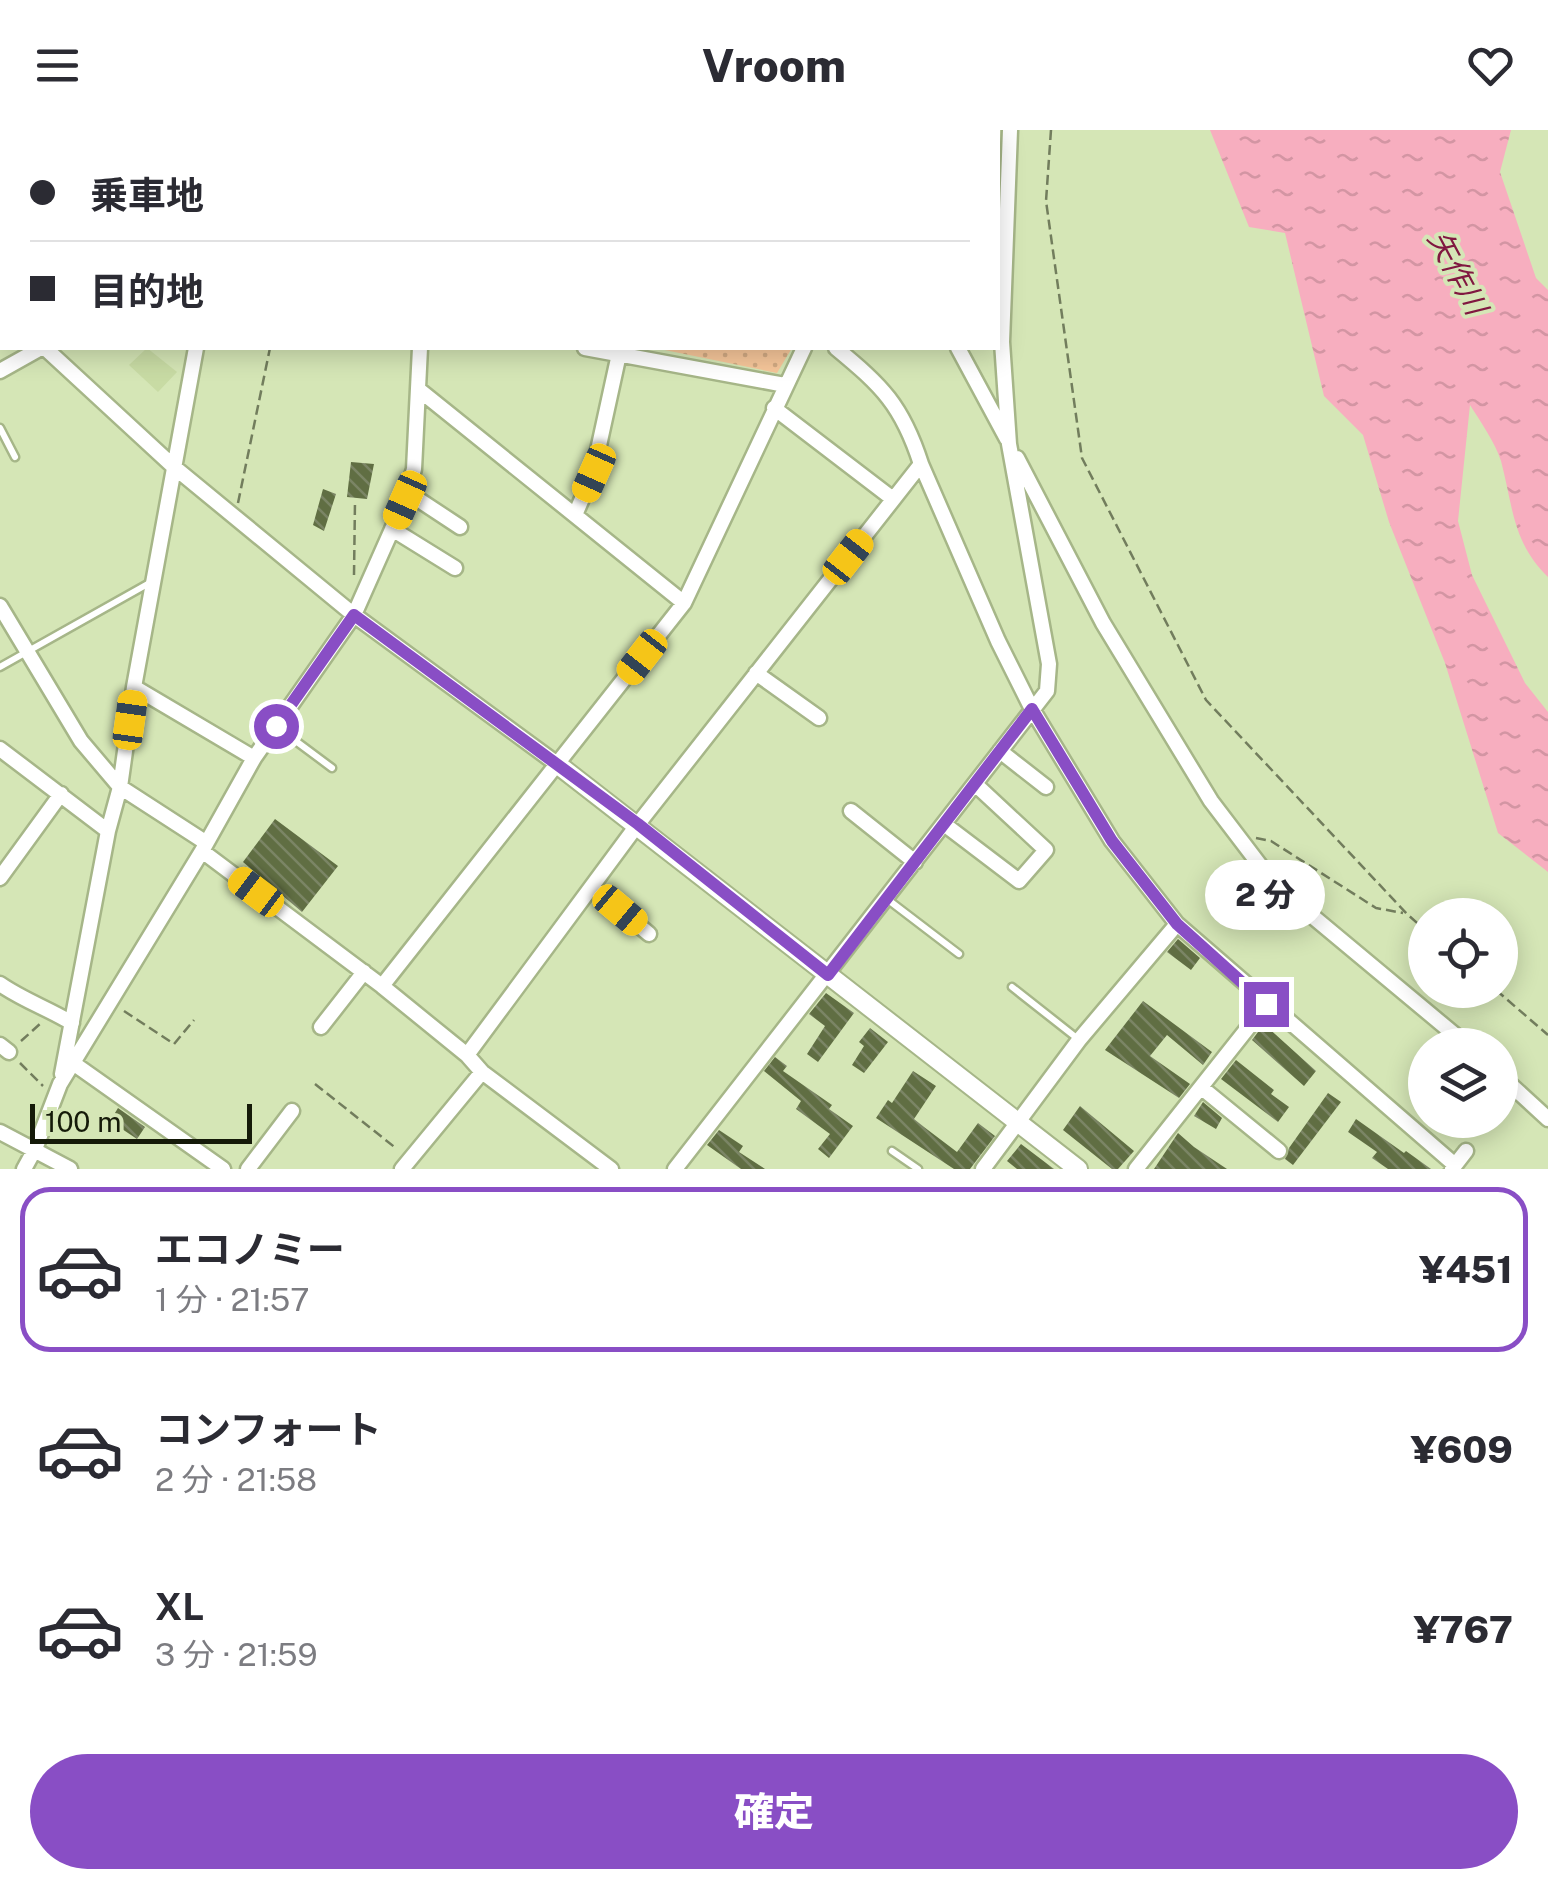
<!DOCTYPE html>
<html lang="ja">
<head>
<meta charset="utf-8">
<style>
  body { margin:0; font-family:"Public Sans","Noto Sans JP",sans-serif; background:#f2f2f3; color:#2b2b33; height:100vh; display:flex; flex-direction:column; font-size:38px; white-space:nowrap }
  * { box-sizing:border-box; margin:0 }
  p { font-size:32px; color:#7c7c81 }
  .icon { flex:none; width:55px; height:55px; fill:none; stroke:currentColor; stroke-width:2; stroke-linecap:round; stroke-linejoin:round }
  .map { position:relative; height:1039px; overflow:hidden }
  .details { display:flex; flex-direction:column; background:#fff; flex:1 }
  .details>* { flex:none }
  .guide { position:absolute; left:0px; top:0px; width:1000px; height:220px; box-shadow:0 5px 25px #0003; display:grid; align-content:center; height:220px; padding:0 30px; background:#fff }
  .tools { position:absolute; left:1408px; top:768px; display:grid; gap:20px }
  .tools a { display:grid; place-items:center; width:110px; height:110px; border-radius:50%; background:#fff; box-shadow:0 5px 25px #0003; font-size:50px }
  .scale { position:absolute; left:30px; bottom:25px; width:222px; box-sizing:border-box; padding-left:10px; border:5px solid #151a09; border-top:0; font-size:28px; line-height:35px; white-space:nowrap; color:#151a09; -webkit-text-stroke:8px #d5e6b6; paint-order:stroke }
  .end { position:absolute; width:45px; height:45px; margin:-22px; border:12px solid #894ec5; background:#fff; box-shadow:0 0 0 5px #fff }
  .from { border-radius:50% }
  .bubble { position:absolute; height:70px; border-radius:35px; background:#fff; box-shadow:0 5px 25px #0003; font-size:32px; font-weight:800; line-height:70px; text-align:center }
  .car { position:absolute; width:30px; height:60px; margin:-30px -15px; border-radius:12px; box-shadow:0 0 8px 2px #0007; background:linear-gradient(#f5c518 24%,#345 0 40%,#f5c518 0 76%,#345 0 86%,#f5c518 0) }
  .guide b { display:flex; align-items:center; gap:35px; height:95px; font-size:38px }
  .guide b+b { border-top:2px solid #e1e1e2 }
  .guide i { width:25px; height:25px; background:#2b2b33 }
  ul { padding:18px 0 0; list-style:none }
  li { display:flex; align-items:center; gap:30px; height:165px; margin:0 20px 15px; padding:0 10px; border:5px solid transparent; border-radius:30px }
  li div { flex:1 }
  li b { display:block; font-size:38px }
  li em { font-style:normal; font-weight:800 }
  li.current { border-color:#894ec5 }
  li>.icon { width:90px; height:90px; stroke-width:1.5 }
  .button { display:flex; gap:20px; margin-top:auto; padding:20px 30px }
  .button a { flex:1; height:115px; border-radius:60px; background:#894ec5; color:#fff; font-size:40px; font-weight:800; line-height:115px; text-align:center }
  header { display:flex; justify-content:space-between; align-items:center; height:130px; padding:0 30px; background:#fff; font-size:45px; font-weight:800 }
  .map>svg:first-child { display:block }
</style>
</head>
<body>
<header><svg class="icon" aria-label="menu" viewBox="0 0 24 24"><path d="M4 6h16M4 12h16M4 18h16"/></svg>Vroom<svg class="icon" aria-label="heart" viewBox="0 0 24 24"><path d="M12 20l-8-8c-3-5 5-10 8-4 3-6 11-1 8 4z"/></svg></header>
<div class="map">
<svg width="1548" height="1039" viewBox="0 0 1548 1039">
  <defs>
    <pattern id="park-dots" width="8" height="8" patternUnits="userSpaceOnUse" patternTransform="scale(2.5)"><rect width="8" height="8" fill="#f6c69a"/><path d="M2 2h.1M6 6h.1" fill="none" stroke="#d2aa83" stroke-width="1.8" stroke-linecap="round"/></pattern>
    <pattern id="water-ripples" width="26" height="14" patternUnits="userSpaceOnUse" patternTransform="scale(2.5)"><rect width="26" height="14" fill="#f7aebf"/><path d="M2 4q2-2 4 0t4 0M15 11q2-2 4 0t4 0" fill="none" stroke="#d395a3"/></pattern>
    <pattern id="building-back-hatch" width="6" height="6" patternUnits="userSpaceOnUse" patternTransform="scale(2.5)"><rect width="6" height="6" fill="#606e43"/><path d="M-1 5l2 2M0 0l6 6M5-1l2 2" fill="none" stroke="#7b8565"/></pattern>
  </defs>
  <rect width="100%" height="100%" fill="#d5e6b6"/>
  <path fill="#c8dba4" d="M147,218L177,242L158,262L129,235Z"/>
  <path fill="url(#park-dots)" d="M248,0H677V2H247Z
    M655,218H792L777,243Z"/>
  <path fill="#f6c69a" d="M415,0H659L660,2H414Z"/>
  <path fill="url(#water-ripples)" d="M1210,0H1511L1500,42L1536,148L1548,160V447C1512,412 1513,376 1501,331C1495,312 1480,291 1470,275L1458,391L1472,445L1525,553L1548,582V742L1498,703L1445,533L1389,392L1363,305L1324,266L1285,103L1249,97Z"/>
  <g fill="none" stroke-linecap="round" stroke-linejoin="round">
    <path stroke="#f7aebf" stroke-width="5" d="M137,1L140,0"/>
  </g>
  <path fill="url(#building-back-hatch)" d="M351,332L374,334L367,369L347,367Z
    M323,359L336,364L324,401L313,395Z
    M275,689L338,736L302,782L243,732Z
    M1178,809L1200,828L1191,840L1167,822Z
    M826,863L854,883L818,932L807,924L825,896L809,884Z
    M1143,871L1212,922L1203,935L1167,905L1150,926L1190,954L1179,968L1105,920Z
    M1264,894L1316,941L1304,956L1252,910Z
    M870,898L888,912L864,943L852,935L864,916L859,912Z
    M775,927L787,936L783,941L832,975L829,979L853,996L829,1028L818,1019L830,1004L796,979L801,971L764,941Z
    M1236,930L1274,960L1271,964L1289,977L1278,992L1221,949Z
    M913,941L936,956L914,989L924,997L957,1022L978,993L995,1006L970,1039H954L876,988L888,970L892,973Z
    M1328,963L1341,972L1293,1035L1285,1029L1289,1018Z
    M1203,972L1222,988L1216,999L1194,986Z
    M1080,976L1134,1021L1118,1039H1112L1063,1000Z
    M118,978L145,997L137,1009L110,991Z
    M1356,989L1404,1023L1406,1021L1431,1039H1388L1372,1028L1377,1022L1348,1002Z
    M719,1000L743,1016L739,1022L765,1039H741L707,1015Z
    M1178,1003L1194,1017L1227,1039H1154Z
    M1021,1014L1054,1039H1017L1007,1031Z"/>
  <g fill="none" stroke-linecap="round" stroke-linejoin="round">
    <g stroke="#a6b688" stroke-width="11">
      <path id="lane" d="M2,0L4,2
        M858,2V0
        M0,298L15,327
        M0,537L153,451
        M277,597L332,638
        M887,769L959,824
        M1012,857L1078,909
        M892,1021L918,1039"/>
    </g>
    <g stroke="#a6b688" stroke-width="19">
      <path id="street" d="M63,0L65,2
        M687,0L688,2
        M786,0L787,2
        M121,2L126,0
        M237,2L238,0
        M0,79L2,77
        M0,171L2,173
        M45,218L174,337L354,485L557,634
        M585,218L785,255
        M958,218L1007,309
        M0,241L41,218
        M418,259L684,473
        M774,278L893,369
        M1017,328L1103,493L1211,671L1275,755L1467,915
        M921,334L998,511L1032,579L1112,711L1177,794L1455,1035
        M407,362L460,397
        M575,385L593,343L619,224
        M392,399L455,438
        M0,476L81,611L120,657L205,712
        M756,543L819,588
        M134,557L254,628
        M0,619L108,701
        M1000,621L1046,657
        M851,681L915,732
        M944,694L1019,751L1046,720L975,654
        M202,721L382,856L467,925L482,942L611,1039
        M0,748L61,664
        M592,756L649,804
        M0,854C23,870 47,878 72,893
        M382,856L684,473L804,218
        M321,897L364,842
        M0,915L9,922
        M467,925L638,694L921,334C902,275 882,256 836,218
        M73,933L223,1039
        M62,944L108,701L120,657L134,557L196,218
        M1500,945L1548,989
        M1202,958L1279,1021
        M0,1002L70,1039
        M24,1039L35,1019L60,954L202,721L254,628L354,485L405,370L414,339L420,218
        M248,1039L292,981
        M402,1039L482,942
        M675,1039L1047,561L1049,534L1009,314L1002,212L1010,0
        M983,1039L1079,910L1177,794
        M1136,1039L1266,875
        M1452,1039L1466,1021"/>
    </g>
    <g stroke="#a6b688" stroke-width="22">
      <path id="secondary" d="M557,634L1078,1039"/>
    </g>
    <path stroke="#727d5d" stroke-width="2.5" stroke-dasharray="10 5" stroke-linecap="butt" d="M667,0V2
      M1051,0L1046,71L1082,328L1206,570L1407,784L1425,800
      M403,2V0
      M737,218H768
      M238,373L270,218
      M354,445L355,371
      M1256,708L1271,711L1376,778L1403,783
      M1496,860L1548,905
      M124,881L174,914L194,890
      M21,911L41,893
      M20,933L43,956
      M315,954L397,1019"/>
    <use href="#lane" stroke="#fff" stroke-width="6"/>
    <use href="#street" stroke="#fff" stroke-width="14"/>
    <use href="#secondary" stroke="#fff" stroke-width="18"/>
  </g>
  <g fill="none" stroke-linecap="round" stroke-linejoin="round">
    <path stroke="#894ec5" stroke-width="12" d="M276,596L354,485L638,694L828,845L1032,579L1112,711L1177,794L1266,874"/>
  </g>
  <g text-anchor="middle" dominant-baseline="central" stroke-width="8" stroke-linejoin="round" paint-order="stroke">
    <g font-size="30" font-style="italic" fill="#801840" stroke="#d5e6b6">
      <text transform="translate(1458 142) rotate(62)">矢作川</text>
    </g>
  </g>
</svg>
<div class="tools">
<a><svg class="icon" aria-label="locate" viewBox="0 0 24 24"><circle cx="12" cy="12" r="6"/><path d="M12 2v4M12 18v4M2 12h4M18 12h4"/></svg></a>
<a><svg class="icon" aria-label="layers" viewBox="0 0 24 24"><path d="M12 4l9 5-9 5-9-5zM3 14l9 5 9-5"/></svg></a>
</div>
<div class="scale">100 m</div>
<i class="end from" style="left:276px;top:596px"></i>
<i class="end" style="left:1266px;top:874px"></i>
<div class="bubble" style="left:1205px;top:730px;width:120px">2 分</div>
<i class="car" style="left:594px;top:343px;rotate:204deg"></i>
<i class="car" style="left:405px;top:370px;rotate:204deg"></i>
<i class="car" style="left:848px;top:427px;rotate:38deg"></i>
<i class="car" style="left:642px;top:527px;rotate:218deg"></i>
<i class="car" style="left:130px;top:590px;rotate:8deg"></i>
<i class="car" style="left:256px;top:762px;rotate:307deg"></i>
<i class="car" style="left:620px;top:780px;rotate:130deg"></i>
<div class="guide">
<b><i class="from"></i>乗車地</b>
<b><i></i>目的地</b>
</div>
</div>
<section class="details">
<ul>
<li class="current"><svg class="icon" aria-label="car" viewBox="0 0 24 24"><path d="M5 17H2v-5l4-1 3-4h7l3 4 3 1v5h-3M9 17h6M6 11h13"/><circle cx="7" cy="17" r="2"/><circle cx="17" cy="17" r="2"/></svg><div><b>エコノミー</b><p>1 分 · 21:57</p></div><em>¥451</em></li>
<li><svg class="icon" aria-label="car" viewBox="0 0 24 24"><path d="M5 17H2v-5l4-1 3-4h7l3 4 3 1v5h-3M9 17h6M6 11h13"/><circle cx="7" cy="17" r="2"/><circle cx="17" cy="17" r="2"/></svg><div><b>コンフォート</b><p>2 分 · 21:58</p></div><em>¥609</em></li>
<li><svg class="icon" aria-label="car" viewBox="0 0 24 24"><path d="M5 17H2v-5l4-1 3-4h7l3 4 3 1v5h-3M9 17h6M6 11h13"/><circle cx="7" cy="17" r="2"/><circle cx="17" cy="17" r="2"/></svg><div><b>XL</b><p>3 分 · 21:59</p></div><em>¥767</em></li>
</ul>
<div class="button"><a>確定</a></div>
</section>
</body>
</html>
